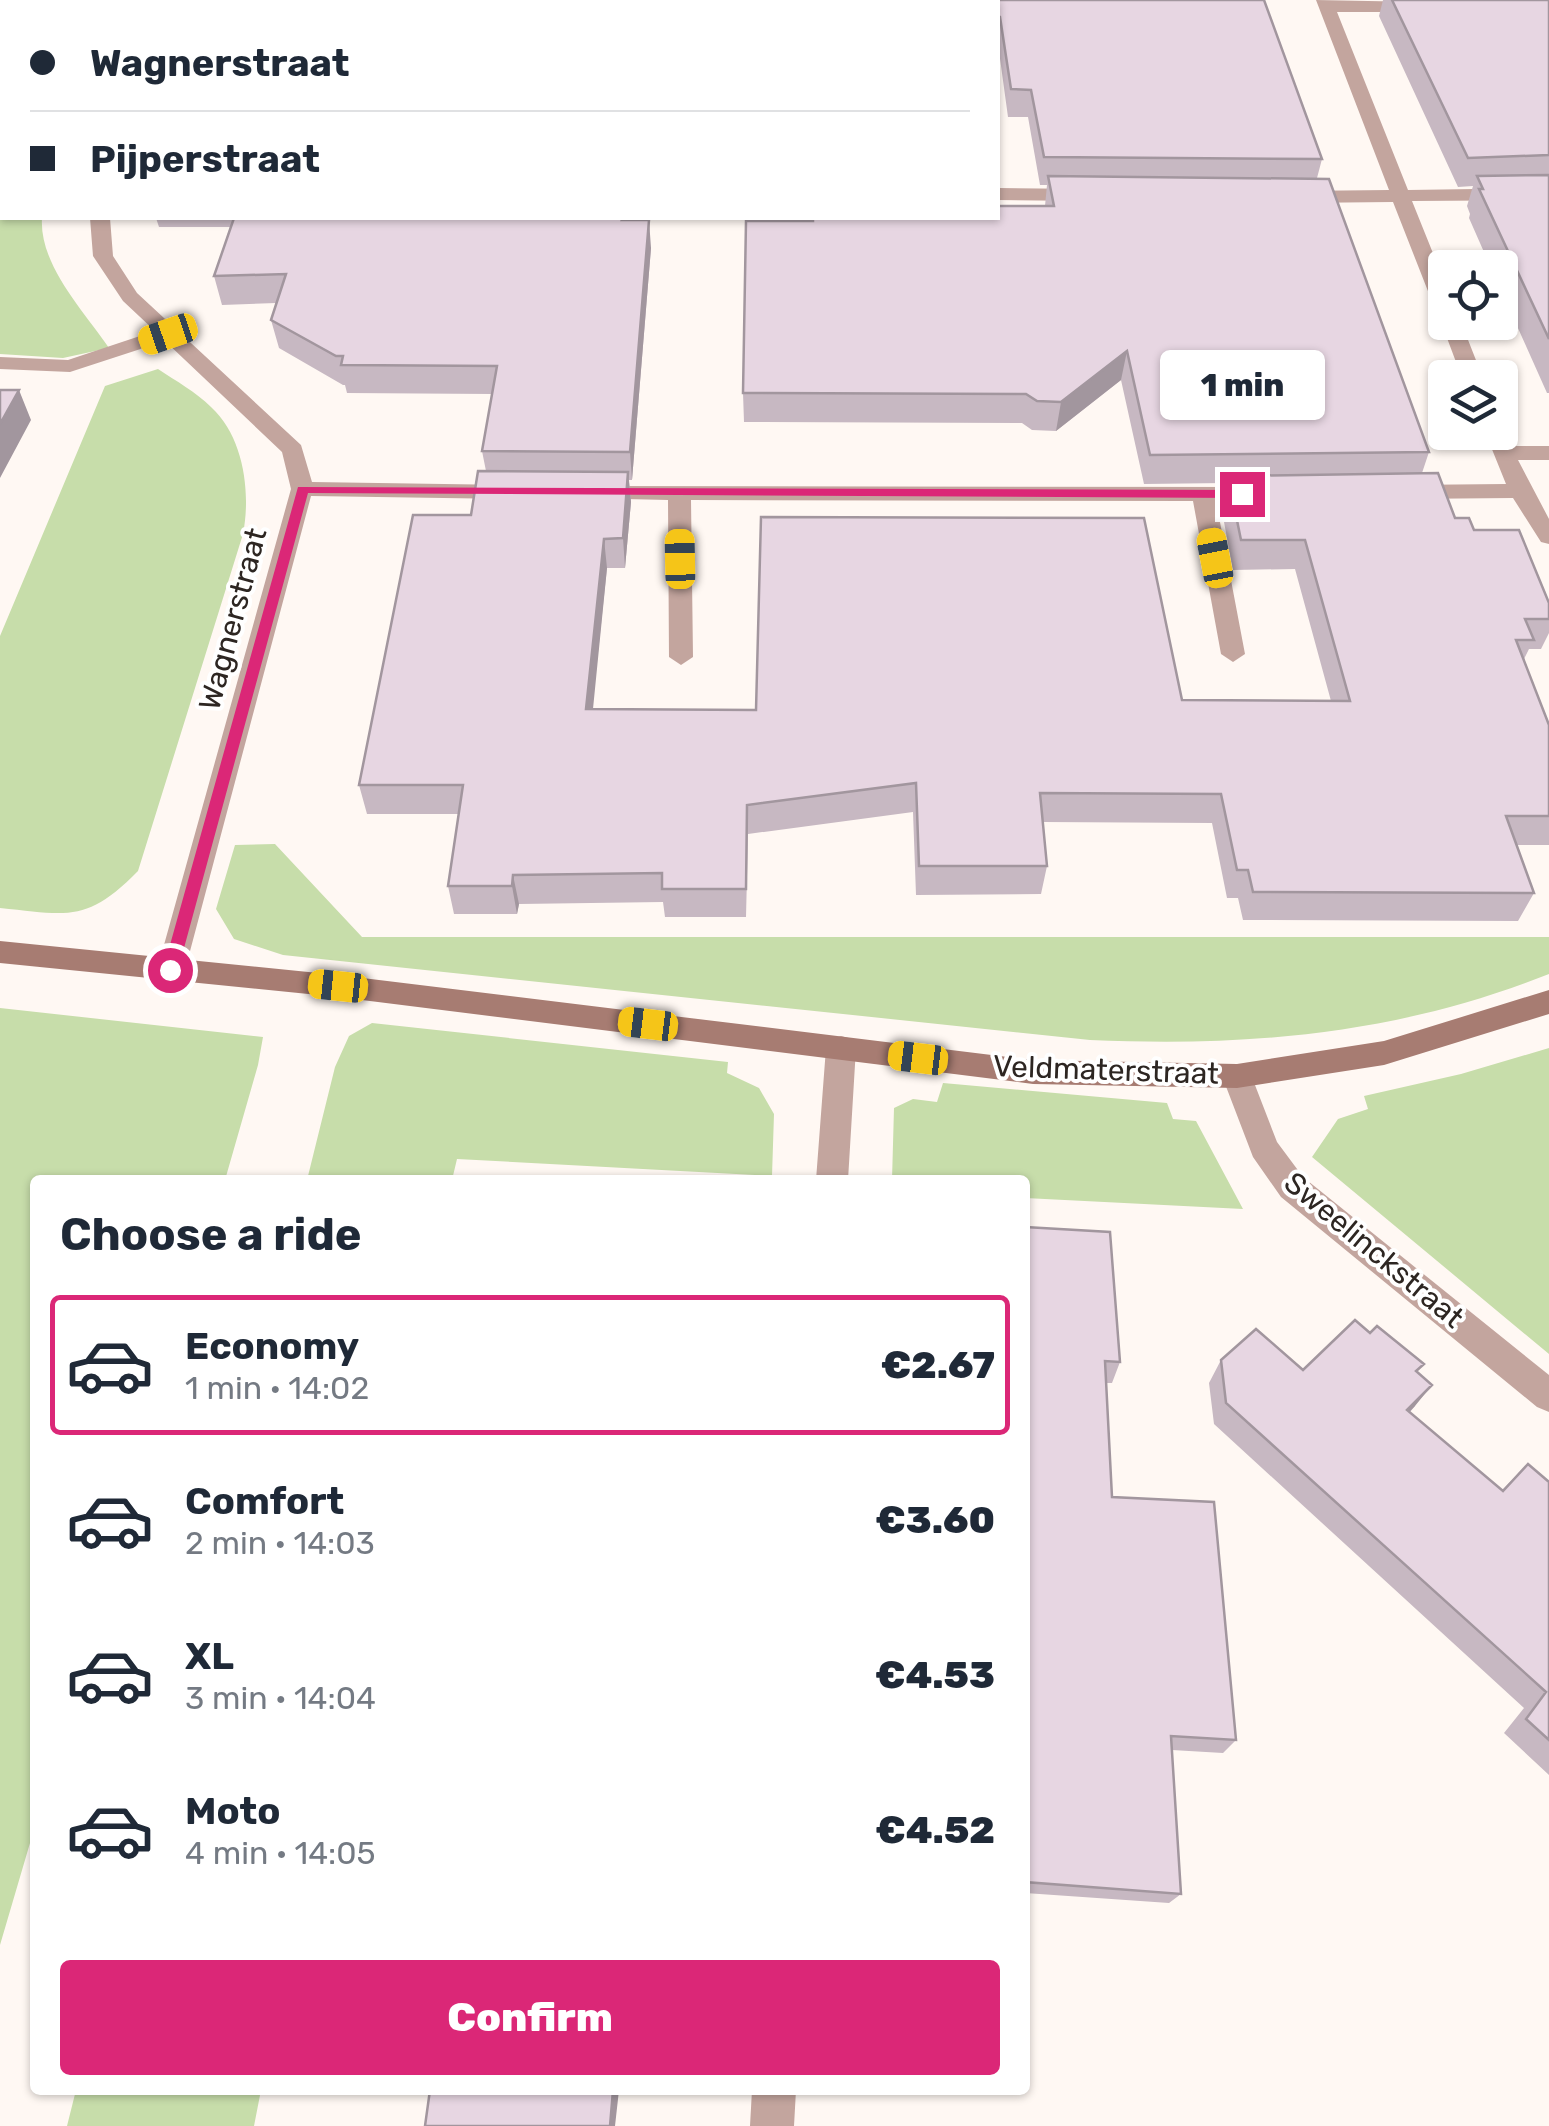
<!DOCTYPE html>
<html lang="en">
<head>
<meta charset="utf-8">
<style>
  body { margin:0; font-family:Rubik,sans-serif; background:#f6f6f7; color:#1f2937; height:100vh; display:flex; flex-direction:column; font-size:38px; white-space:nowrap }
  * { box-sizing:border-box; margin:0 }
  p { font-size:32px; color:#747a83 }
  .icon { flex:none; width:55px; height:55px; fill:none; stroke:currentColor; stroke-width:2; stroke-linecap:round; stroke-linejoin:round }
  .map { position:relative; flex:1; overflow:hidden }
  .panel { position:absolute; left:30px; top:1175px; width:1000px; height:920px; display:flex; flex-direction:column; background:#fff; border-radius:10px; box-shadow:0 2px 8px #0004 }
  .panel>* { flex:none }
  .guide { position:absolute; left:0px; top:0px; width:1000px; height:220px; box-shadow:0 2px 8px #0004; display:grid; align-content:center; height:220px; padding:0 30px; background:#fff }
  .controls { position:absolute; left:1428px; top:250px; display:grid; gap:20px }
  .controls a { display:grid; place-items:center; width:90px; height:90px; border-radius:10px; background:#fff; box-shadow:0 2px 8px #0004; font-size:50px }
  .end { position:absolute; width:45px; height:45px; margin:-22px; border:12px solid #db2777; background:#fff; box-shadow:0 0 0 5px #fff }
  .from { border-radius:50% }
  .bubble { position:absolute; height:70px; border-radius:10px; background:#fff; box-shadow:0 2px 8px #0004; font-size:32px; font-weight:800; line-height:70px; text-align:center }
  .car { position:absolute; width:30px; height:60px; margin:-30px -15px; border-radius:12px; box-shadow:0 0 8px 2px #0007; background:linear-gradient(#f5c518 24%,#345 0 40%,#f5c518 0 76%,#345 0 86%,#f5c518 0) }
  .guide b { display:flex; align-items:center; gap:35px; height:95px; font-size:38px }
  .guide b+b { border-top:2px solid #e0e1e3 }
  .guide i { width:25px; height:25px; background:#1f2937 }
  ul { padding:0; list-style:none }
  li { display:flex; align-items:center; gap:30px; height:140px; margin:0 20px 15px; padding:0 10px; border:5px solid transparent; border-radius:10px }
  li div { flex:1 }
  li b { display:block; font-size:38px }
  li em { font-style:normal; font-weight:800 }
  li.on { border-color:#db2777 }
  li>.icon { width:90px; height:90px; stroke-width:1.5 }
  h2 { padding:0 30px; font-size:45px; line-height:120px }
  .button { display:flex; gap:20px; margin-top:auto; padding:20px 30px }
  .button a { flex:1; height:115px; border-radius:10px; background:#db2777; color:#fff; font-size:40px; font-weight:800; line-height:115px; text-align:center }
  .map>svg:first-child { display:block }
</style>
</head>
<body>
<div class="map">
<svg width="1549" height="2126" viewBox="0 0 1549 2126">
  <rect width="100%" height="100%" fill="#fff8f3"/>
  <path fill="#c7ddaa" d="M0,0H114L2,2V218H42C39,265 84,311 109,348L63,358L0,354Z
    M158,369C176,381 196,392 211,407C244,437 251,493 243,534L138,871C87,923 69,915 0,908V636L105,386Z
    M275,844L362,937H1549V974C1397,1034 1252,1047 1090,1040L283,955L234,939L216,909L235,845Z
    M0,1008L263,1037L258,1065L225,1180H35V1826L0,1945Z
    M372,1023L728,1062L727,1073L759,1088L774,1114L772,1176L457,1159L452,1180H307L335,1067L349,1036Z
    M1549,1048V1354L1312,1157L1338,1119L1368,1109L1364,1096L1461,1074Z
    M943,1083L1167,1103L1173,1119L1196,1121L1243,1209L1025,1198V1180H892L894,1108L913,1099L937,1102Z
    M76,2090H261L254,2126H67Z"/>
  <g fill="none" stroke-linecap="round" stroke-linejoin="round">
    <path fill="#c3a59e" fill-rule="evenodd" d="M153,0H169V2H153Z
      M1316,0L1420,2L1428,7L1420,12H1337L1408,190L1549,188V200L1412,201L1445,283V315L1435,309L1393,202L1297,203L1288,197L1297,191L1389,190Z
      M998,188L1086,189L1095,195L1086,201L998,200Z
      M90,218H110L113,256L137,293L301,445L312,482L514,485L525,492L514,499L311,496L185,970L181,978L171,981L161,978L157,970L291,489L282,452L165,341L70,372L0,369V357L68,360L155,331L123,301L93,256Z
      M1445,317V322H1461L1483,378H1462L1441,322Z
      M1500,426L1513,446H1549V460H1518L1549,519V544L1541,542L1513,498L1405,499L1394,492L1405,485L1506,484L1485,432H1500Z
      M590,486L1264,487L1275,494L1264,501H1216L1245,654L1233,662L1221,654L1193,501L691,500L693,657L681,665L669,657L668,500L582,498L579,493L582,488Z
      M841,1036L852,1039L856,1048L848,1180H816L826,1048L830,1039Z
      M1237,1064L1248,1067L1277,1142L1303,1177L1549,1375V1412L1537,1407L1281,1197L1253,1157L1222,1076L1226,1067Z
      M752,2090H796L794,2126H750Z"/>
    <path fill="#a77c72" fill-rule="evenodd" d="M0,941L338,975L1033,1060L1237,1064L1384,1041L1549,990V1014L1384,1065L1237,1088L1033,1084L338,997L0,963Z"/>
  </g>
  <path fill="#c7b8c2" d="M1264,0L1322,159L1317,178L1429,452L1422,473L1455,518L1474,530L1549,603V633L1541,649H1529L1524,659L1549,725V845H1516L1534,893L1518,921L1243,920L1238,898H1227L1212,823L1043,822L1047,866L1041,894L916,895L913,812L748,834L746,917H665L663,902L519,904L517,914H454L448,886L459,814H367L359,785L471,515L486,471L482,451L492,394L347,393L345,385H343L279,348L271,320L276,303L222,305L214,276L230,227H159L156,218H623V220L651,248L632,480H629L631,502L625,568H607L592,709L756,710L1182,700L1331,701L1295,569L1233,570L1221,506L1226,483L1144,484L1121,380L1056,431L1032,430L1022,423L744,422L743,393L812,221L1045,206L1047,185H1040L1028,117H1008L998,44V2Z
    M1383,0H1549V393H1547L1500,288V268H1491L1469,218L1470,214L1467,206L1473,186L1458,187L1379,16Z
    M1025,1227L1120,1362L1112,1383H1106L1112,1497L1236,1740L1223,1753L1172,1750L1181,1894L1169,1903L1025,1893Z
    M1370,1333L1424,1364L1417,1372L1415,1406L1410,1412L1502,1490L1528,1464L1549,1482V1775L1504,1733L1524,1708L1214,1424L1209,1383L1221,1360L1303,1370Z"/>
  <path fill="#a2969e" d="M649,220L651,248L632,480L630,452Z
    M1127,351L1121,380L1056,431L1061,402Z
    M19,390L31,420L0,478V424Z
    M628,472L631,502L625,568L623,538Z
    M604,539L607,568L590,739L586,709Z
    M513,875L519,904L517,914L512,886Z
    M1432,1385L1415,1406L1391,1431L1407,1410Z
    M613,2090H619L615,2126H610Z"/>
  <path fill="#e7d6e2" stroke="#a2969e" stroke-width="2.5" d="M220,0H1264L1322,159L1044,157L1031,90L1011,89L1000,17H998V2H219Z
    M1392,0H1549V155L1468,158Z
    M1549,175V339L1479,189H1483L1477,176Z
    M1048,176L1329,179L1429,452L1150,455L1127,351L1061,402L1037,401L1026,394L743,393L746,221H813V218H998V206H1054Z
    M234,218H623L622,220H649L630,452L482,451L497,366L341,365L343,356H336L271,320L286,274L214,276Z
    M0,390H19L0,424Z
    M478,471L628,472L623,538L604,539L586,709L756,710L761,517L1144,518L1182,700L1350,701L1305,540H1241L1228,476L1438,473L1455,518H1469L1474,530H1519L1549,603V619H1525L1534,640H1516L1549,725V816H1506L1534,893L1253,892L1248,870H1237L1221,794L1040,793L1047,866H919L916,783L747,805L746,889H662V873L513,875L512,886H448L463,785H359L413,515H471Z
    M1025,1227L1110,1232L1120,1362L1105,1361L1112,1497L1214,1502L1236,1740L1171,1736L1181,1894L1025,1882Z
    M1355,1320L1370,1333L1377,1326L1424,1364L1416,1371L1432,1385L1407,1410L1503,1491L1528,1464L1549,1482V1740L1526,1719L1546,1692L1226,1403L1221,1360L1256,1329L1303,1370Z
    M430,2090H613L610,2126H425Z"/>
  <path fill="#db2777" d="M298,487L1242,490L1249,494L1242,498L308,493L178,970L170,977L163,970Z"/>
  <g text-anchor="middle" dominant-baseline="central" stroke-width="8" stroke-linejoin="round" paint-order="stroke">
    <g font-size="30" fill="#2d2622" stroke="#fff">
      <text transform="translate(233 619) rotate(-75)">Wagnerstraat</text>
      <text transform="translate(1106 1070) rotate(2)">Veldmaterstraat</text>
      <text transform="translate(1374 1250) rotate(40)">Sweelinckstraat</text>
    </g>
  </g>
</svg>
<div class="controls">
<a><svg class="icon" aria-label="locate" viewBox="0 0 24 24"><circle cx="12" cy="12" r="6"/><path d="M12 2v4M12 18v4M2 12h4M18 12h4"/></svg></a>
<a><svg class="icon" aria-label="layers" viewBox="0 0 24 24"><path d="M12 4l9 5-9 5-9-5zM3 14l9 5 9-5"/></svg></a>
</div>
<i class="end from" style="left:170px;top:970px"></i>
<i class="end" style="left:1242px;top:494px"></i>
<div class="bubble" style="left:1160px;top:350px;width:165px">1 min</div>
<i class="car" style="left:168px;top:334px;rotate:251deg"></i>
<i class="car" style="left:1215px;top:558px;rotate:349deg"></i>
<i class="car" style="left:680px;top:559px;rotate:359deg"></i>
<i class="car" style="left:338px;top:986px;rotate:276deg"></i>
<i class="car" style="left:648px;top:1024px;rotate:277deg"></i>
<i class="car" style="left:918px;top:1058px;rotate:277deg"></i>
<div class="guide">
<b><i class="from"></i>Wagnerstraat</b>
<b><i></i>Pijperstraat</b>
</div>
<section class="panel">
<h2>Choose a ride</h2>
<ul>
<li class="on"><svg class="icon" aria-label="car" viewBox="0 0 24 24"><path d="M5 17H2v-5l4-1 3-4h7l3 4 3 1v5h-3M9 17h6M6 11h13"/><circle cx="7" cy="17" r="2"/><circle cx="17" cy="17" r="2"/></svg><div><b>Economy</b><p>1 min · 14:02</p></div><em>€2.67</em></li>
<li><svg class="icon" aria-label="car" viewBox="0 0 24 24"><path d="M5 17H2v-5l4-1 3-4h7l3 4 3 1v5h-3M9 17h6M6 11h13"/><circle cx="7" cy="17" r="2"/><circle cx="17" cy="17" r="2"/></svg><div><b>Comfort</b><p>2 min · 14:03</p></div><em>€3.60</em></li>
<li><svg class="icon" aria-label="car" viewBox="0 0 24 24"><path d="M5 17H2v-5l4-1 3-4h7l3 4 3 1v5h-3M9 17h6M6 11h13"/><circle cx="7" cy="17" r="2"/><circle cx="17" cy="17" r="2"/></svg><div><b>XL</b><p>3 min · 14:04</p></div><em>€4.53</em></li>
<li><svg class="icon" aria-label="car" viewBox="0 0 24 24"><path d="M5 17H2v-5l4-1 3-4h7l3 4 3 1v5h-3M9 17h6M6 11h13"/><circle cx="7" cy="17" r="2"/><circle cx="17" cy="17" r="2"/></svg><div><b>Moto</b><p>4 min · 14:05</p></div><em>€4.52</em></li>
</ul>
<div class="button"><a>Confirm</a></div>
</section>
</div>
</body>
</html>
